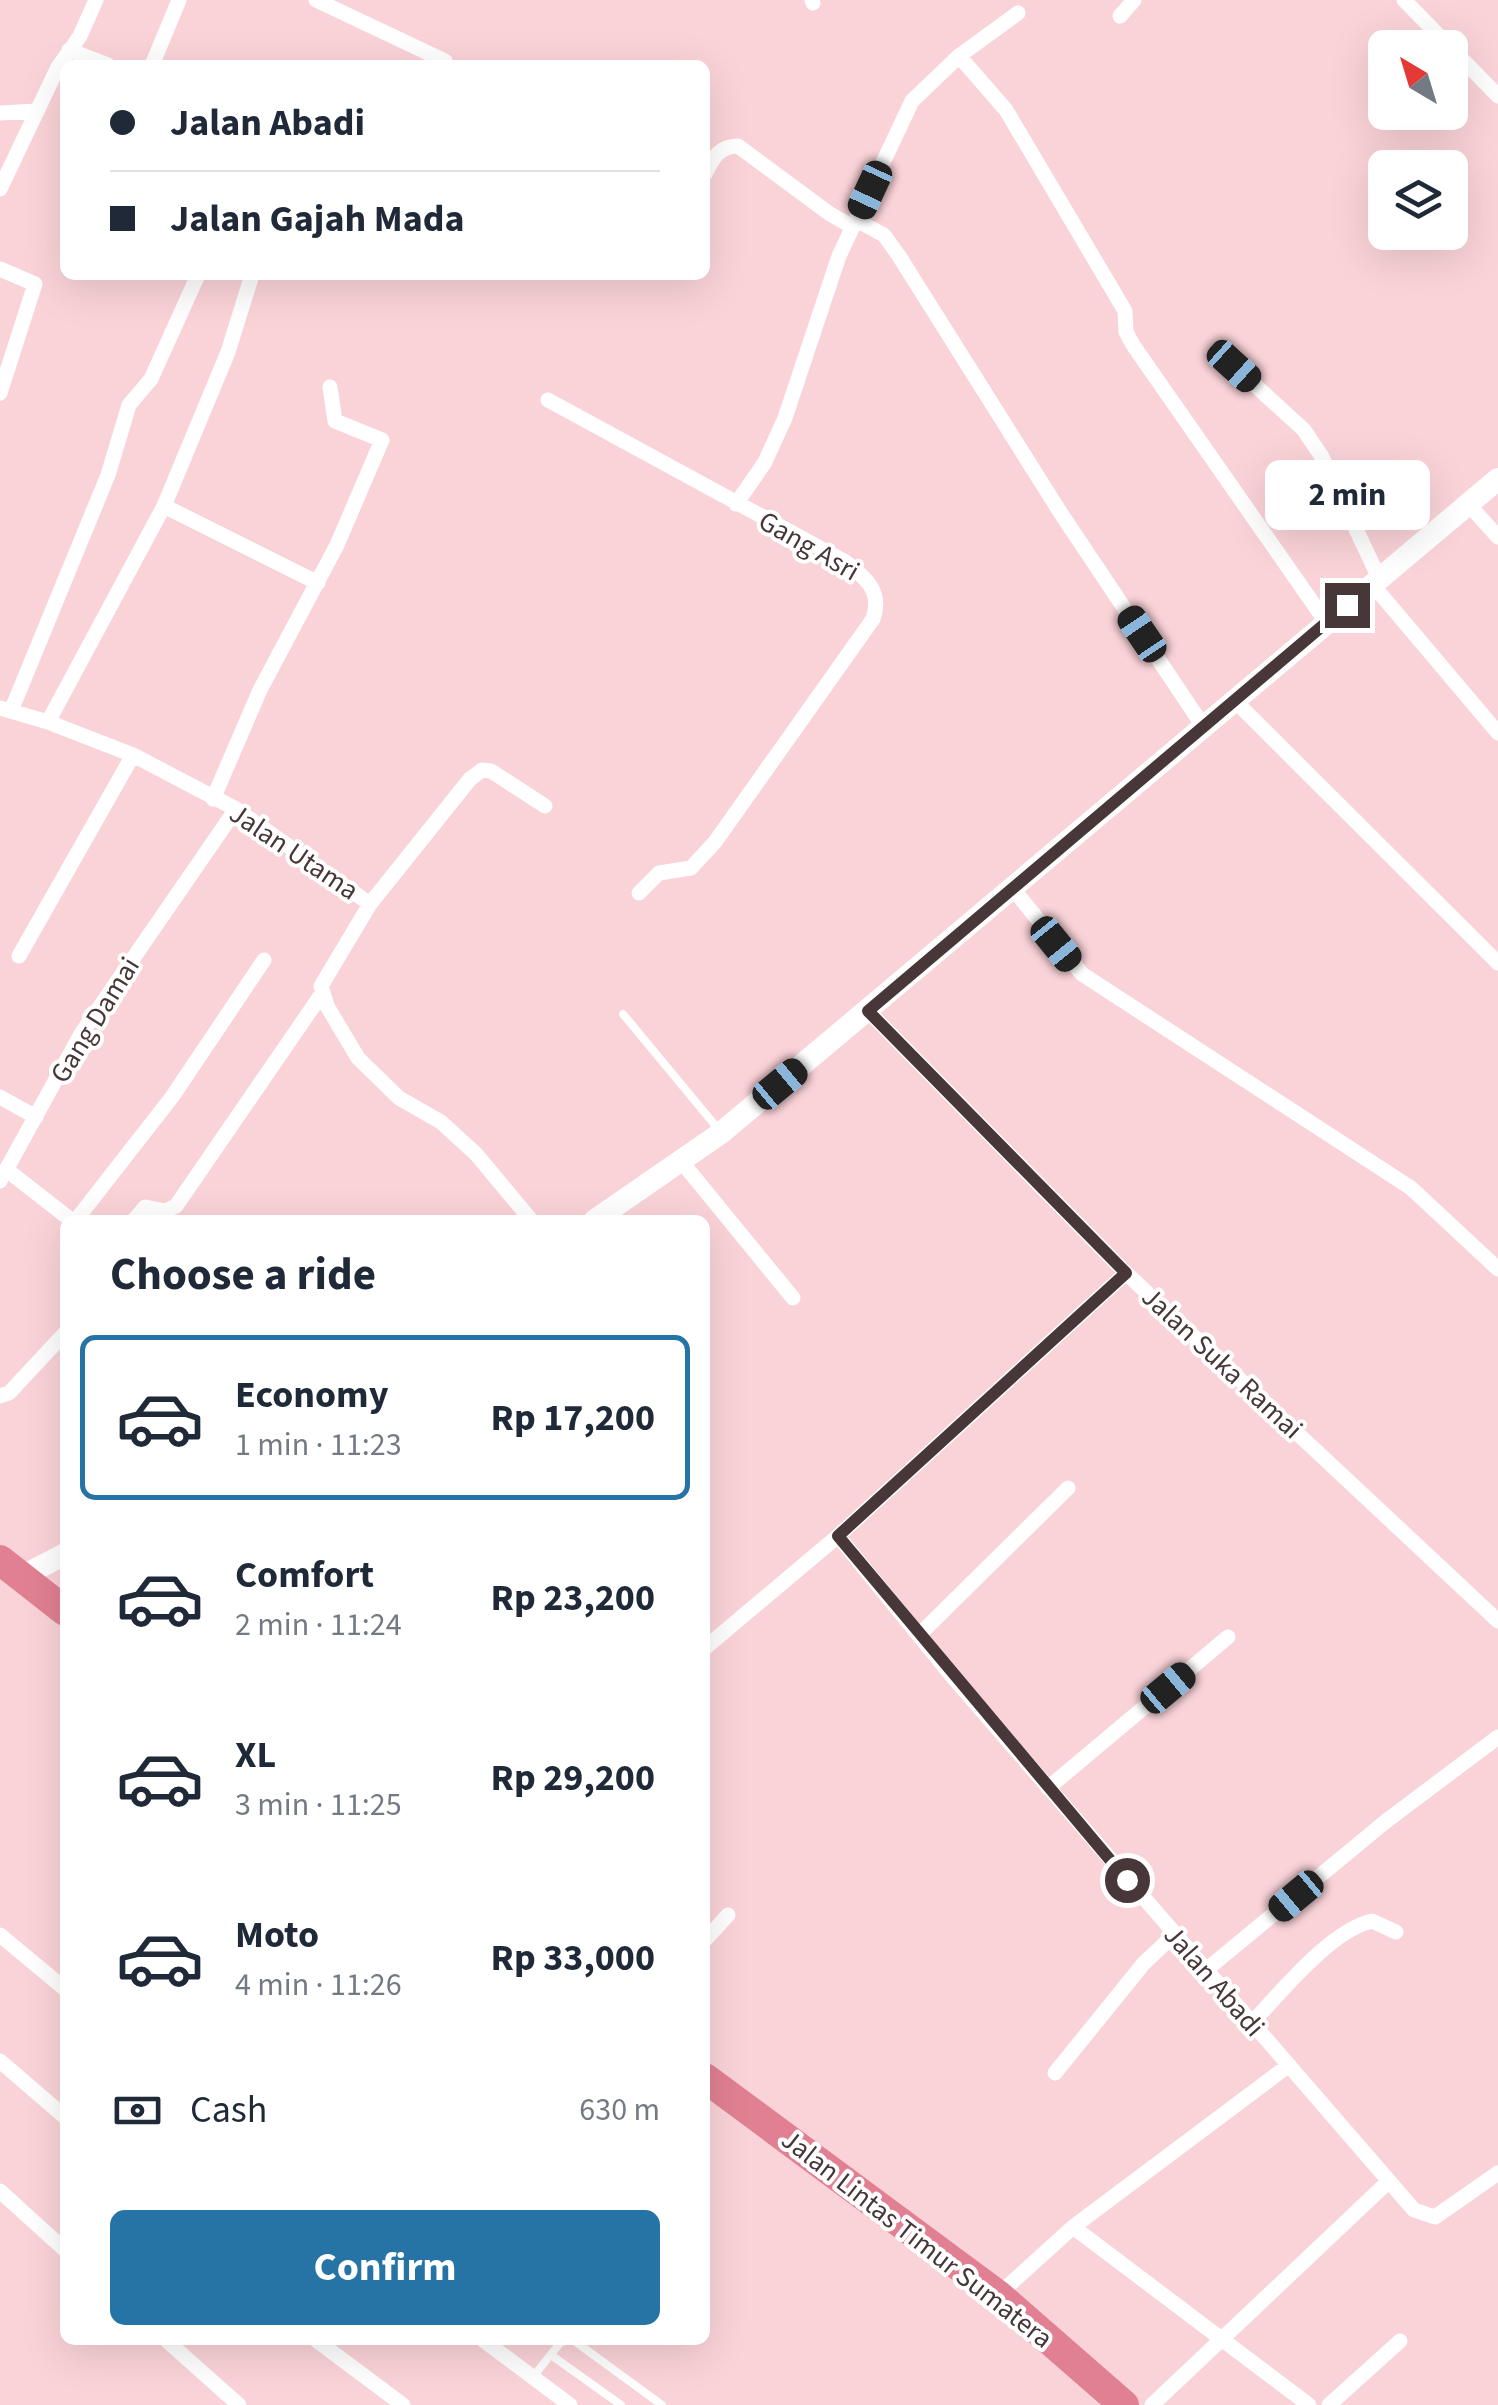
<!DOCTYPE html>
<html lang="en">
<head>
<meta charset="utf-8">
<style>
  body { margin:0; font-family:"Source Sans 3",sans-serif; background:#f2f2f3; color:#1f2937; height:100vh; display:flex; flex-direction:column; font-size:38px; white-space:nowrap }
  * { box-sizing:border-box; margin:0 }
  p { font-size:32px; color:#747a83 }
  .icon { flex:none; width:55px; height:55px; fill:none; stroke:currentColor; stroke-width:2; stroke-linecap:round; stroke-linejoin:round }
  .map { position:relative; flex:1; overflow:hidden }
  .details { position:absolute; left:60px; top:1215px; width:650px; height:1130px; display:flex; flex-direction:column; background:#fff; border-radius:15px; box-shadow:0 10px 40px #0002 }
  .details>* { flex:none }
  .guide { position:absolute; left:60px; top:60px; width:650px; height:220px; border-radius:15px; box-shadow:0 10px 40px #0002; display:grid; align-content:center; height:220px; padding:0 50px; background:#fff }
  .needle { width:65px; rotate:322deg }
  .tools { position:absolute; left:1368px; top:30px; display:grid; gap:20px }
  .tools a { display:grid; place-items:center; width:100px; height:100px; border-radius:15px; background:#fff; box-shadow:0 10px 40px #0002; font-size:50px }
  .end { position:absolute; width:45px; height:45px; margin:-22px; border:12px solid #473739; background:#fff; box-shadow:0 0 0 5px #fff }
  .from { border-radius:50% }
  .bubble { position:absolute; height:70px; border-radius:15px; background:#fff; box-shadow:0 10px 40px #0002; font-size:32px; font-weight:700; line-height:70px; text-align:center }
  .car { position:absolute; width:30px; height:60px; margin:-30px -15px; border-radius:12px; box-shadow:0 0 8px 2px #0007; background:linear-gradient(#222 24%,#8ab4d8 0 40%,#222 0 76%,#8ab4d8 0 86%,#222 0) }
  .guide b { display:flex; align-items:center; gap:35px; height:95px; font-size:38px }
  .guide b+b { border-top:2px solid #e0e1e3 }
  .guide i { width:25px; height:25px; background:#1f2937 }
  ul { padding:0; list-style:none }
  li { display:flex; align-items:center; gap:30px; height:165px; margin:0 20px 15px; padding:0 30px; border:5px solid transparent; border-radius:15px }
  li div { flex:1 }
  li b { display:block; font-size:38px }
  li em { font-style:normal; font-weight:700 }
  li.on { border-color:#2673a6 }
  li>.icon { width:90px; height:90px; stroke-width:1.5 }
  h2 { padding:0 50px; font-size:45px; line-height:120px }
  .pay { display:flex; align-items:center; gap:25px; height:110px; padding:0 50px; font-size:38px }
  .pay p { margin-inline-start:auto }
  .button { display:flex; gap:20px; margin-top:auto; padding:20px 50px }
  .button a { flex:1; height:115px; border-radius:15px; background:#2673a6; color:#fff; font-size:40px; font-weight:700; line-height:115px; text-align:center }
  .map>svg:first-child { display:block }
</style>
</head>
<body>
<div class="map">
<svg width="1498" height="2405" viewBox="0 0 1498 2405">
  <rect width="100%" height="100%" fill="#fad3d8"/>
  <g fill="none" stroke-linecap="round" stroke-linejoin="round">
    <path stroke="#fff" stroke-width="8" d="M623,1014L719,1130
      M573,2340L662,2405
      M551,2355L621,2405
      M533,2377L560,2343L568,2340"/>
    <path stroke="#fff" stroke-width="15" d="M316,0L445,61
      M812,0L813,3
      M1404,0L1498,96
      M1120,16L1134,0
      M69,50L108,65
      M959,56L1006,110L1125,311L1126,332L1133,345L1326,622
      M152,65L179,0
      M0,113L37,111
      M705,174C713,158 719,146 738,146L830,214L853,227
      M0,189L58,67L80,36L96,0
      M856,220L884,235L899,256L1060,512L1203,726
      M0,269L35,284L0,393
      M1234,366L1304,430L1322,457L1379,578
      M548,400L844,561C865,577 883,591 873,619L715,842L691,868L659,873L639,893
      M736,504L765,462L785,418L839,256L912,101L959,56L1018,13
      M1469,505L1498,537
      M164,506L318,583
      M1372,584L1498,733
      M1234,700L1498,963
      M0,708L48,722L133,755L236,809L370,904L321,986L327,1006L358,1058L399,1098L441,1122L476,1154L531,1220
      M11,711L108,475L129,405L151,379L198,275
      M48,722L164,506L228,352L252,275
      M213,799L260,690L337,545L382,440L335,421L330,387
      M1014,890L1082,974L1411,1188L1498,1269
      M370,904L470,779L482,770L491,771L545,806
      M19,956L133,755
      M868,1011L1126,1273L1498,1621
      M0,1097L36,1117
      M681,1161L793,1298
      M7,1170L71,1220
      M0,1181L81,1034L236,809
      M76,1220L172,1097L264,960
      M134,1220L145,1207L165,1211L176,1206L321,995
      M0,1396L9,1393L65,1333
      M838,1536L952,1676L1414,2210L1435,2217L1498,2173
      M920,1634L1068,1488
      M705,1648L838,1536L1126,1273
      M1048,1788L1228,1637
      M0,1935L65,1989
      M705,1940L728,1915
      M1206,1970L1385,1822L1498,1737
      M1251,2024C1280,1993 1331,1930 1372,1921L1396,1932
      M0,2061L65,2117
      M1055,2073L1144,1963L1174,1935
      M0,2191L65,2250
      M1073,2227L1309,2405
      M998,2295L1073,2227L1289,2065
      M166,2340L239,2405
      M316,2340L403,2405
      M483,2340L570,2405
      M1152,2405L1389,2181
      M1329,2405L1400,2341"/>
    <path stroke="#fff" stroke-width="22" d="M595,1220L721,1133L1498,479
      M21,1577L65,1554"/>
    <path stroke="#e18092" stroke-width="30" d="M0,1560L65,1611
      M705,2078L998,2295L1124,2405"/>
  </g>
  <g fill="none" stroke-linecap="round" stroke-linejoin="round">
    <path stroke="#473739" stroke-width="12" d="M1127,1880L838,1536L1126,1273L868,1011L1347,605"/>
  </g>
  <g text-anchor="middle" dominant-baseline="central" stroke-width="8" stroke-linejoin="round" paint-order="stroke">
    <g font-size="28" fill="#473739" stroke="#fff">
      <text transform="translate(809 546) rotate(30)">Gang Asri</text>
      <text transform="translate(294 852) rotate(34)">Jalan Utama</text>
      <text transform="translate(95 1020) rotate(-58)">Gang Damai</text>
      <text transform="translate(1222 1363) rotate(43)">Jalan Suka Ramai</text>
      <text transform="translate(1214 1981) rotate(49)">Jalan Abadi</text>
      <text transform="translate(917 2239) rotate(38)">Jalan Lintas Timur Sumatera</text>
    </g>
  </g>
</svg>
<div class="tools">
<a><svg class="needle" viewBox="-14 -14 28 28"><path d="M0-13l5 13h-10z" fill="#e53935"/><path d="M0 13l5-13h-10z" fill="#747a83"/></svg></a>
<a><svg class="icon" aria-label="layers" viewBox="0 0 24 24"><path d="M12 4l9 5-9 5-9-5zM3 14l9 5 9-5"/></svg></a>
</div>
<i class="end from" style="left:1127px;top:1880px"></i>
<i class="end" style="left:1347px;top:605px"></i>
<div class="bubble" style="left:1265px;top:460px;width:165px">2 min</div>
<i class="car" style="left:870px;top:190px;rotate:205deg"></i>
<i class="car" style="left:1234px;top:366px;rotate:132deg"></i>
<i class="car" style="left:1142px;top:634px;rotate:326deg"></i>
<i class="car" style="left:1056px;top:944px;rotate:141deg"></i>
<i class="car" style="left:780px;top:1084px;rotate:50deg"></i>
<i class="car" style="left:1168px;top:1688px;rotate:50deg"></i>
<i class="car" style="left:1296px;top:1896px;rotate:230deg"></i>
<div class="guide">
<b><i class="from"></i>Jalan Abadi</b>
<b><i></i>Jalan Gajah Mada</b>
</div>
<section class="details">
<h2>Choose a ride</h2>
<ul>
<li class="on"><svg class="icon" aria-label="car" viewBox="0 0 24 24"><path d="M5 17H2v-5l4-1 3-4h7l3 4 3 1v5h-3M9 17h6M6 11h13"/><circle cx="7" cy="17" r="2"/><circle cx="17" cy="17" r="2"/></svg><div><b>Economy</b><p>1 min · 11:23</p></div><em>Rp 17,200</em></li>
<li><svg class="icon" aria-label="car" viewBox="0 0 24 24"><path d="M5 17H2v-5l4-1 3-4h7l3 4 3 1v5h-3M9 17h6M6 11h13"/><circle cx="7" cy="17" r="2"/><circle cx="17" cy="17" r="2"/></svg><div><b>Comfort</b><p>2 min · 11:24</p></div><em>Rp 23,200</em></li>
<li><svg class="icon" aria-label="car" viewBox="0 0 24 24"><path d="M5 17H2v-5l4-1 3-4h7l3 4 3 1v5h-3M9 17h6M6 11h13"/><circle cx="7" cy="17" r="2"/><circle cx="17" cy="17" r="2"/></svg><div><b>XL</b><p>3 min · 11:25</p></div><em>Rp 29,200</em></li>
<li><svg class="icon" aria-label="car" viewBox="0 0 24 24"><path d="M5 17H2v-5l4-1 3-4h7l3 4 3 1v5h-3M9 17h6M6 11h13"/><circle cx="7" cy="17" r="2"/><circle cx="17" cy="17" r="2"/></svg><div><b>Moto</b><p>4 min · 11:26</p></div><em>Rp 33,000</em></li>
</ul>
<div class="pay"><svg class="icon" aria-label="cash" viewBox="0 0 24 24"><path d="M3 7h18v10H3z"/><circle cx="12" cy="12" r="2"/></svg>Cash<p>630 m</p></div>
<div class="button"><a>Confirm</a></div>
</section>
</div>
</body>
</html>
